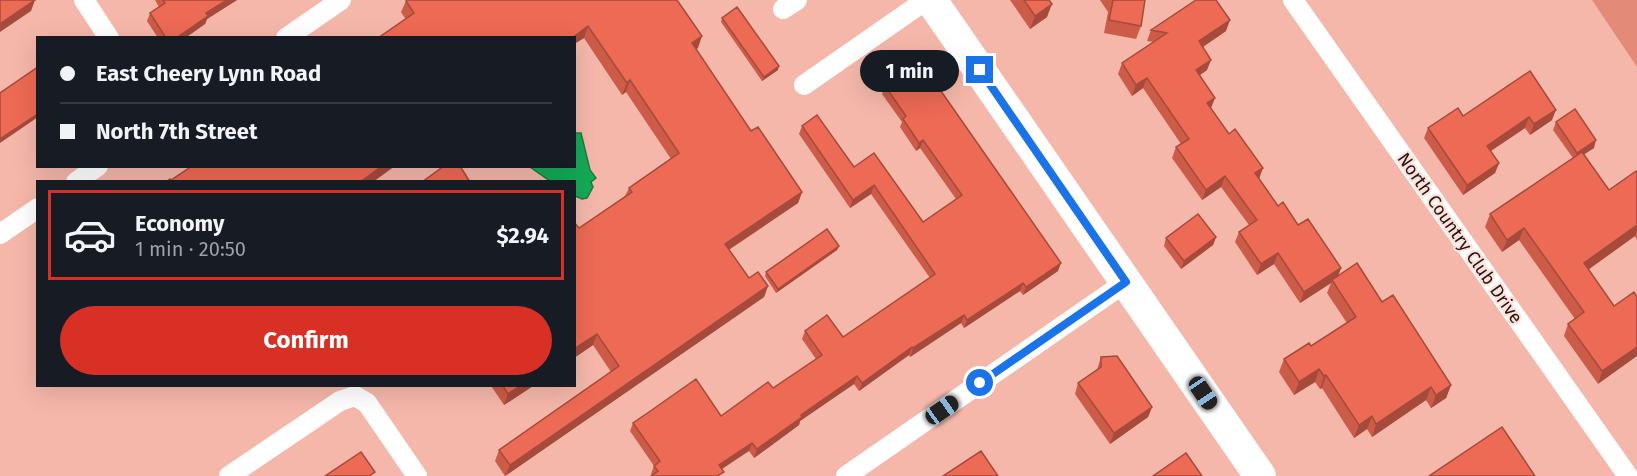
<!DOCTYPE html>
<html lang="en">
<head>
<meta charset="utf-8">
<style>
  body { margin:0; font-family:"Fira Sans",sans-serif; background:#20242c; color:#f1f3f6; height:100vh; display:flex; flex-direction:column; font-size:22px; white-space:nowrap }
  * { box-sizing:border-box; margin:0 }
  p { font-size:20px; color:#9ea1a6 }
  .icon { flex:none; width:33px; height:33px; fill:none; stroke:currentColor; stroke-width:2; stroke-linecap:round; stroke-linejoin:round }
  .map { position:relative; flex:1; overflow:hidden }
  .details { position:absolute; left:36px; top:180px; width:540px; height:207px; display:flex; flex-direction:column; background:#171b24; border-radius:0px; box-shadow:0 6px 24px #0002 }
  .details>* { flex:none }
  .banner { position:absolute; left:36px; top:36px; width:540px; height:132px; border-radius:0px; box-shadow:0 6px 24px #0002; display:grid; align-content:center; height:132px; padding:0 24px; background:#171b24 }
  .end { position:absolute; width:27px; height:27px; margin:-14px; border:8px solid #1a73e8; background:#fff; box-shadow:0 0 0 3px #fff }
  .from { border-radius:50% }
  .bubble { position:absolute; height:42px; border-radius:21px; background:#171b24; box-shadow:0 6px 24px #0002; font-size:20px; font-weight:700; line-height:42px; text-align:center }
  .car { position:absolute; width:18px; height:36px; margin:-18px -9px; border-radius:8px; box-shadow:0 0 4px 2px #0007; background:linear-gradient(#222 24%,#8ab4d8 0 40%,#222 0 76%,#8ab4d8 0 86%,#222 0) }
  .banner b { display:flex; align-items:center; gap:21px; height:57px; font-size:22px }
  .banner b+b { border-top:2px solid #363941 }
  .banner i { width:15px; height:15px; background:#f1f3f6 }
  ul { padding:10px 0 0; list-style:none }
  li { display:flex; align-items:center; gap:18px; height:90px; margin:0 12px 9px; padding:0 12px; border:3px solid transparent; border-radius:0px }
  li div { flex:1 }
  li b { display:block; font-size:22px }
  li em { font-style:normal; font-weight:700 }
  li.selected { border-color:#d93025 }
  li>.icon { width:54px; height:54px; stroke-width:1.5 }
  .primary-button { display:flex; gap:12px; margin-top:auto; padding:12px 24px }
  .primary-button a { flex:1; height:69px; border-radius:36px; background:#d93025; color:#fff; font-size:24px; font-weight:700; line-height:69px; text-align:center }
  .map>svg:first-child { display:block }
</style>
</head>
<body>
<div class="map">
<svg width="1637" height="476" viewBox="0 0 1637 476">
  <rect width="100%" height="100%" fill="#f5b7aa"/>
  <path fill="#e38a79" d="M1592,0H1637V67Z"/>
  <path fill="#15a957" stroke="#1b7c42" stroke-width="1.5" d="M575,133H581L590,170L596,178L591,182L593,187L587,198L582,199L575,196L574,182L550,181L530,167L574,166Z"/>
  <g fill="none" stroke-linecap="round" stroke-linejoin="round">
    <path stroke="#fff" stroke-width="20" d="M84,0L109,38
      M1293,0L1628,476
      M783,9L797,0
      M286,38L341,0
      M804,85L926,0
      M76,182L98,166
      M0,234L38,208
      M229,476L340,401L355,396L367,403L417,476
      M846,476L1126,282"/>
    <path stroke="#fff" stroke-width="32" d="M931,0L1260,476"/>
  </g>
  <path fill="#cc5b48" d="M155,0H237L207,19L205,24L185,38H158L147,21L150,13L159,7Z
    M677,0L698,48L696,49L751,131L802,192L798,203L729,250L749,278L768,286L764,297L505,476L495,461L499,450L611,372L593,345L574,358V222L579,228L625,196L629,188L671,159L626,92L622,95L584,38L574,44V38L405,18L401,12L406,1Z
    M1010,0H1049L1047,17L1030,29Z
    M1100,0H1145L1141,26L1136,39L1104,33L1108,12Z
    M722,18L778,70L762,81L721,22Z
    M1151,30L1226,31L1203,47L1207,70L1200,75L1211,108L1278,206L1298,225L1341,268L1338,276L1382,302L1451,385L1446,398L1431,408L1426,400L1372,437L1367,429L1354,438L1322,388L1320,389L1315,382L1294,395L1279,372L1284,359L1311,346L1347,323L1327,293L1331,283L1300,303L1274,264L1257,275L1235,242L1239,232L1249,225L1221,187L1202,200L1172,158L1176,147L1181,144L1143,88L1132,96L1118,74L1122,63L1154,42L1147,41Z
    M1530,71L1552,120L1530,135L1525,128L1491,151L1499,163L1495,173L1463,195L1424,138L1428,128L1463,116Z
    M885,86L1058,271L1023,295L1020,291L964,328L961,323L910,357L909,355L859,391L854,384L800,421L799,425L754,458L749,451L652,476L651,474L654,466L630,431L633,423L721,416L773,388L816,359L802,339L805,331L843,337L930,278L871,194L850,208L799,134L802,126L923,222L956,199L920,148L916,151L900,127L902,122L882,94Z
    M1556,122L1594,148L1584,154L1609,190L1637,173V240L1635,236L1588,270L1614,306L1634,292L1598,384L1564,336L1568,324L1575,319L1519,240L1502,252L1485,227L1490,214L1573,158L1553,130Z
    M1216,237L1213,245L1181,269L1164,246L1166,238Z
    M839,246L837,250L776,293L765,276L766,272Z
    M1101,357L1152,407L1148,417L1110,444L1075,394L1078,383L1097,370Z
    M491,386H533L504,405Z"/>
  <path fill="#a64a3b" d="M35,0L31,11L0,32V24Z
    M227,0H237L207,19L205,24L185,38H176L206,13Z
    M1052,4L1047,17L1030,29L1035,16Z
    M1230,20L1226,31L1195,52L1199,41Z
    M588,26L584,38L574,44V38H572Z
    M702,36L698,48L687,55L692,43Z
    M1211,60L1207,70L1192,80L1196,70Z
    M779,66L778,70L762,81L764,77Z
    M1147,78L1143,88L1132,96L1136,85Z
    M630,80L626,92L622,95L627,83Z
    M1215,98L1211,108L1207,103Z
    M1556,110L1552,120L1530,135L1534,124Z
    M38,114V117L0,143V139Z
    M1529,117L1525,128L1483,156L1487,146Z
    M923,140L920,148L916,151L919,143Z
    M1596,140L1594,148L1574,161L1577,153Z
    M1499,163L1495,173L1463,195L1467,185Z
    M382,166H395L373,182H360Z
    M1263,168L1259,179L1255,173Z
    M1225,176L1221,187L1202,200L1206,190Z
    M874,185L871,194L850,208L853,200Z
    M802,192L798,203L720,255L725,244Z
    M1637,225V230L1635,236L1579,276L1584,263Z
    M1524,228L1519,240L1502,252L1507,240Z
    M1216,237L1213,245L1181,269L1184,261Z
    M839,246L837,250L776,293L778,289Z
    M1278,253L1274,264L1257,275L1261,264Z
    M1061,263L1058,271L1023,295L1026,287Z
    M1341,268L1337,279L1332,280L1331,283L1300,303L1304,292Z
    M1023,283L1020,291L964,328L967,320Z
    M768,286L764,297L505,476L510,465Z
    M964,315L961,323L910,357L913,348Z
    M597,334L593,345L574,358V349Z
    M912,347L909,355L859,391L862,383Z
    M1637,347V356L1598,384L1602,371Z
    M1319,369L1315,382L1294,395L1299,382Z
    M1326,375L1322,388L1320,389L1324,376Z
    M857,376L854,384L800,421L799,425L754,458L757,449L801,415Z
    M1451,385L1446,398L1431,408L1436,395Z
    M520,386H533L504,405L508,394Z
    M1431,387L1426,400L1372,437L1376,424Z
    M1152,407L1148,417L1110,444L1114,433Z
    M1372,416L1367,429L1354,438L1359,425Z
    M752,443L749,451L716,473L719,465Z"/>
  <path fill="#ed6a54" stroke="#a64a3b" stroke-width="1.5" d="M0,0H35L0,24Z
    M163,0H227L206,13L208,16L176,38H166L150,13L165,3Z
    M407,0H677L702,36L692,43L751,131L758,127L802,192L725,244L749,278L758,272L768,286L510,465L499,450L619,366L597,334L574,349V222L579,228L632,192L629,188L679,153L630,80L627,83L588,26L572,38H378L414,13L406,1Z
    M1024,0H1049L1052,4L1035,16Z
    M1113,0H1145L1141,26L1109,20Z
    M1196,0H1216L1230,20L1199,41L1211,60L1196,70L1215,98L1207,103L1229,134L1235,129L1263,168L1255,173L1278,206L1283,202L1298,225L1308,219L1341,268L1304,292L1278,253L1261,264L1239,232L1257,220L1225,176L1206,190L1176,147L1189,139L1147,78L1136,85L1122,63L1167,33L1151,30Z
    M737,7L779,66L764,77L722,18Z
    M920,61L1061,263L1026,287L1023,283L967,320L964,315L913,348L912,347L862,383L857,376L801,415L802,417L757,449L752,443L719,465L724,472L717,476H651L658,471L654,466L660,461L633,423L649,412L696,379L721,416L768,382L773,388L822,355L805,331L827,315L843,337L935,274L874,185L853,200L802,126L817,115L854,167L874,153L923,222L962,195L923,140L919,143L903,119L906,116L885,86Z
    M38,67V114L0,139V93Z
    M1530,71L1556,110L1534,124L1529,117L1487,146L1499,163L1467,185L1428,128L1458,108L1463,116Z
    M1575,109L1596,140L1577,153L1556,122Z
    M1582,152L1609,190L1636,171L1637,173V225L1584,263L1614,306L1634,292L1637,297V347L1602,371L1568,324L1584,312L1524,228L1507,240L1490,214Z
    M192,166H382L360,182H166L170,179L171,180Z
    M444,166H460L470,182H422Z
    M1198,214L1216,237L1184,261L1166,238Z
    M827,229L839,246L778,289L766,272Z
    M1357,263L1382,302L1393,295L1451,385L1436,395L1431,387L1376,424L1372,416L1359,425L1326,375L1324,376L1319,369L1299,382L1284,359L1309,343L1311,346L1356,317L1332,280Z
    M1117,356L1152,407L1114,433L1078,383L1101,367V357Z
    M503,386H520L508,394Z
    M1502,427L1535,476H1429Z
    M981,451L998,476H943Z
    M361,452L375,472L369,476H325Z
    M1186,453L1202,476H1153Z"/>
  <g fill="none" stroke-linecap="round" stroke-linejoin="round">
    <path stroke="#1a73e8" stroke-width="8" d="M980,70L1126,282L980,383"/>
  </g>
  <g text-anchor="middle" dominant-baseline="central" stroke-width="4.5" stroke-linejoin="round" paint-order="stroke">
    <g font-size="18" fill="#2a1410" stroke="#fce2dd">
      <text transform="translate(1460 238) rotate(55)">North Country Club Drive</text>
    </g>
  </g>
</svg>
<i class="end from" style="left:980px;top:383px"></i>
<i class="end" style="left:980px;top:70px"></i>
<div class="bubble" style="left:860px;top:50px;width:99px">1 min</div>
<i class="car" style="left:1203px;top:393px;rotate:146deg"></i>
<i class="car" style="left:942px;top:410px;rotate:55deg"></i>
<div class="banner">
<b><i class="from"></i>East Cheery Lynn Road</b>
<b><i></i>North 7th Street</b>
</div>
<section class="details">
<ul>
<li class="selected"><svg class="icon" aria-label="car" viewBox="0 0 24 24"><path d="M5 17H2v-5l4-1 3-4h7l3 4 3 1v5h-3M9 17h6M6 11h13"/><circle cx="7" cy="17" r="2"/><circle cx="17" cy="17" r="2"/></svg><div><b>Economy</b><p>1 min · 20:50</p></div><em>$2.94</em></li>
</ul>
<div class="primary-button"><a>Confirm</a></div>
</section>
</div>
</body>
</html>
